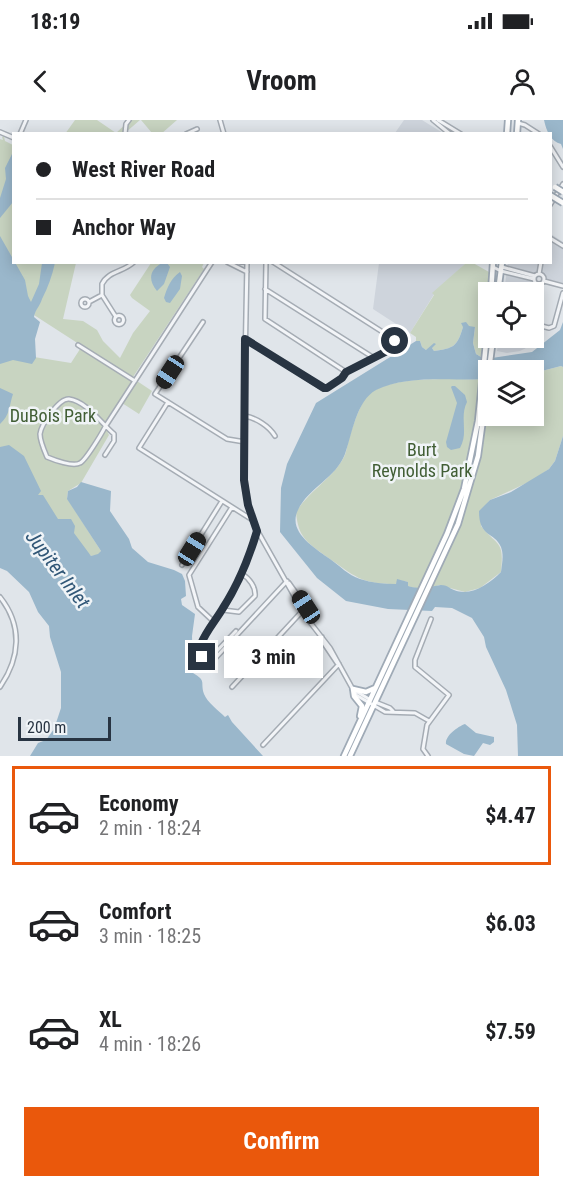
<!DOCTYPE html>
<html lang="en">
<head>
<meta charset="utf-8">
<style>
  body { margin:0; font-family:"Roboto Condensed",sans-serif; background:#f2f2f2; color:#202124; height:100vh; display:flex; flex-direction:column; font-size:22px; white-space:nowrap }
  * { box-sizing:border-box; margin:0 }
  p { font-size:20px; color:#757577 }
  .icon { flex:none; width:33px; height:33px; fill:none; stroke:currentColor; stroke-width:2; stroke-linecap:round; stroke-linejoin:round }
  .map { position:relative; height:636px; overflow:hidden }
  .panel { display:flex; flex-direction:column; background:#fff; flex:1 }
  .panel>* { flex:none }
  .guide { position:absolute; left:12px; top:12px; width:540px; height:132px; border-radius:0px; box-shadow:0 3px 15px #0003; display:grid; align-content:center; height:132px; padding:0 24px; background:#fff }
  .controls { position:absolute; left:478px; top:162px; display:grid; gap:12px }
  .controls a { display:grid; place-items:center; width:66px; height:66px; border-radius:0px; background:#fff; box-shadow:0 3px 15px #0003; font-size:30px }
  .scale { position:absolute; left:18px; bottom:15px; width:93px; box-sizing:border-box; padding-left:6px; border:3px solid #283442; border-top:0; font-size:16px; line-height:21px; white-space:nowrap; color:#283442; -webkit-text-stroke:4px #f0f4f7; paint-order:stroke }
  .end { position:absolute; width:27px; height:27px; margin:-14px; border:8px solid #283442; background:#fff; box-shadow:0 0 0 3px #fff }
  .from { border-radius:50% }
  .bubble { position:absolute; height:42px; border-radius:0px; background:#fff; box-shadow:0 3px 15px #0003; font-size:20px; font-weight:700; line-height:42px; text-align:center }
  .car { position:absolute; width:18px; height:36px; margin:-18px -9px; border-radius:8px; box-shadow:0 0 4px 2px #0007; background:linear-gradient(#222 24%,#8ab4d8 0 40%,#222 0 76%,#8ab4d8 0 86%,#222 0) }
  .guide b { display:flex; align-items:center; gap:21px; height:57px; font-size:22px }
  .guide b+b { border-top:2px solid #e0e0e0 }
  .guide i { width:15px; height:15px; background:#202124 }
  ul { padding:10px 0 0; list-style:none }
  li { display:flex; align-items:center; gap:18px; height:99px; margin:0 12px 9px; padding:0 12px; border:3px solid transparent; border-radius:0px }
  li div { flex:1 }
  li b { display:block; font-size:22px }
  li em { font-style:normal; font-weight:700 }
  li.selected { border-color:#ea580c }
  li>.icon { width:54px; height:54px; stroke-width:1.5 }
  .action { display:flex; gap:12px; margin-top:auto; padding:12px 24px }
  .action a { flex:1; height:69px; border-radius:0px; background:#ea580c; color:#fff; font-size:24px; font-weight:700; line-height:69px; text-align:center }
  .status { display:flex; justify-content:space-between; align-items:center; height:42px; padding:0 30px; background:#fff; direction:ltr }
  .status svg { height:16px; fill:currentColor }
  header { display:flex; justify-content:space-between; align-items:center; height:78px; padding:0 24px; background:#fff; font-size:27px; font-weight:700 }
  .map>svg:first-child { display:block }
</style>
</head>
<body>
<div class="status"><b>18:19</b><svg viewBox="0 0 49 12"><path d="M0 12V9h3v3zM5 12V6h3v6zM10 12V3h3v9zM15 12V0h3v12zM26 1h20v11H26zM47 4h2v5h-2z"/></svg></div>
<header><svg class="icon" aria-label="back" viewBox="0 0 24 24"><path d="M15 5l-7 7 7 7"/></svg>Vroom<svg class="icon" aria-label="person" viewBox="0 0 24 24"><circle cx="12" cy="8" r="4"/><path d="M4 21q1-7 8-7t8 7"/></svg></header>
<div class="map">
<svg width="563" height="636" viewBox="0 0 563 636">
  <rect width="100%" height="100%" fill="#e0e5ea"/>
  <path fill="#ced4dc" d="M404,0H422L443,13H395Z
    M551,114L563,122V164L538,156L534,174L504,172L508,143L550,142Z
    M379,143H466L436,171L410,213L373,189Z
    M499,218H526V228L520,231L507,233L497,231Z"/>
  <path fill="#c8d4c1" d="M75,0H97L116,13L130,0H140L125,13L65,14Z
    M141,0H177L161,14L152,13Z
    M4,16L5,21L13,25L14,142L50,143L32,196L34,237L71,243L82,226L34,195L55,143H76L63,199L83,201L97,210L103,221L120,238L133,213L150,191L132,178L130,175L151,143H204L202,147L204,149L133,257L107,241L152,271L139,294L122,283L106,309L109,315L81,363L68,371L67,378L101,431L99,435L91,436L69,415L38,376L0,342V19L3,20L2,17Z
    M466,143H473L489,152L481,237L476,234L473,223L475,207H463C457,227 454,228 434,231L432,228L426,230L422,227L420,221H416V217L410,213L434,175L432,173Z
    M561,246L563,247V316L555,341L549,349L533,360L490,380L485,386L481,406C499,428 504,420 501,452L480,468L465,472L439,465L431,468H415L407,466L408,462L398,460L396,464C360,464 355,456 327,437C308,423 298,418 296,392C310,370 333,358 344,337C346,333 347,327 348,323C351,310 358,291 364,280C382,252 459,261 489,259V296H534V253Z"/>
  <path fill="#9ab7cb" d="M544,0H563V29L561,24C551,22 546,10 544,0Z
    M12,34L13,82L0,98V78L6,59L5,48Z
    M0,116L25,160L28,176L31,182L39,164L42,143H55C52,156 48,167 42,179C40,186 35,190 34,197L40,202L35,219L36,238L32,244L13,240L0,244Z
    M162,143H167L170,147L164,164L157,171C148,160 149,150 162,143Z
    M180,152L182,156L180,169L170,183L166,182L164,178C167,168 171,158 180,152Z
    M466,202L469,206L475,207L473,223L476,234L481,237L492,238L532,232L560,210L563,202V247L561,246L534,253V250H489V259C454,261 407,254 376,270C356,281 352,315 345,334C336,358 309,367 298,390C287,412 315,428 330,439C340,446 348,455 360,459C372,463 384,464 396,464L397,459L408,462V466C422,470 427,467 441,465C447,465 449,468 454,470C471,477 489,464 501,452C502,444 504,435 501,427C494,411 479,418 479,391L490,380L511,372L549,349L555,341L563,316V636H518L517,605L506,570L486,527L484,517L472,498L452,488L435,487L432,491L388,489L346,481L317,458L280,412L281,368L287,344L316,283L416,221H420L422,227L426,230L434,223L436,224L432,228L434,231C454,228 457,227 463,207L461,203Z
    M452,266H455L465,275L467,282C459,298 469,312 460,328L451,330L447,327L446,322L457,283L451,267Z
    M0,268L13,274C9,286 10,295 0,304Z
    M9,325L24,336L41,371L38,375H43L58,399H71L75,406L74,413L91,436L98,434L101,431L67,379L68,371L77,367L81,362L111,371L110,391L129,419L132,428L148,442L174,450L182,454L185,461L186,476L181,479L182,485L195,494L192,516L193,553C207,561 200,562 204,574C207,582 219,591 225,597L228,595L232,602L263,636H30L38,623L46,620L54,609L61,588V552L50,517L49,506L38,492L29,472L7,451L0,448V327Z
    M465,604L476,613L494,617V622L490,625L483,623L474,636L464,634L446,624C445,616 457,607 465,604Z"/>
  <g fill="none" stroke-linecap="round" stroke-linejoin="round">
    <g stroke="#a5acb4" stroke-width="6">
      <path id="minor" d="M220,0L224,14
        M433,0L450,14
        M438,0L461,14
        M518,3L525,5L539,14
        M0,12L14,18
        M20,14L26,0
        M125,14L126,4L129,0
        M186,14L197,9
        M550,26L563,47
        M550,85L563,64
        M550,118L563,126
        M227,142L247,152
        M241,142H244
        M247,142L243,350L248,385L257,410L306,497L330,528L356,575L385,592L415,593L429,601
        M266,142L265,199L346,252
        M493,147L501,151L534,159
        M502,147L535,156
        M534 159a5 5 0 1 1 10 0a5 5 0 1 1-10 0Z
        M539,154L541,142
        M544,161L563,166
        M265,169L374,238
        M81 183a4 4 0 1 1 8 0a4 4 0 1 1-8 0Z
        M89,182L102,175
        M534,183L539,164
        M114.5 200a4.5 4.5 0 1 1 9 0a4.5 4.5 0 1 1-9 0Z
        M116,197L102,175V164C108,151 124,152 134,142
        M203,202L155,274L227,319L245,322
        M534,204L549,208L554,206L563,173
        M245,219L324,269L342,258L346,252L393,229L396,223L392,218L273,142
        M78,225L135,261
        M168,282L139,328L251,399
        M245,296C256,298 269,306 275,316
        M105,335L114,321V314C101,303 86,281 69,279C59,278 41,305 40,314C40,321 44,330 47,337C54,340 73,347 80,343C86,340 102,313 105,307L212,142
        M182,445L222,381
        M289,463L306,487L311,500
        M0,477C23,506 20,538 0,567
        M223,490L239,492L255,476C256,467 249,458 242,454
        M213,501L198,487L189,455L232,387
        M236,511L215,533L207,538L201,536V524L213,501L223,490L242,454L257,412
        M322,517L323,522L337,543
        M210,544L287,461
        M232,567L306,487
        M354,570L369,579
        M375,582L390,588L393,591
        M263,625L339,544
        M428,636L423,629L427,605L449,575L415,547V540L431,499"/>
    </g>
    <g stroke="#9faab6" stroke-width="8">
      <path id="major" d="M507,14L508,0
        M517,14L518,0
        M491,172L493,142
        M498,172L502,142
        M489,250L493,218
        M353,569L354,576L362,586L360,596
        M353,569L366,572L375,568
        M344,636L447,414L464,369L478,301L489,194
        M350,636L458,404L478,336L489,255"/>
    </g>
    <use href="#minor" stroke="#f3f5f8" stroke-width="3"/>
    <use href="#major" stroke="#fff" stroke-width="4.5"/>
    <g stroke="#9faab6" stroke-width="8" stroke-linecap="butt">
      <path id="major-bridge" d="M555,67L563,72
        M550,75L563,83"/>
    </g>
    <use href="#major-bridge" stroke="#fff" stroke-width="4.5"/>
  </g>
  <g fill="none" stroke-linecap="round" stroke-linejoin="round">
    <path stroke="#283442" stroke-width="8" d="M202,537C200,533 198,529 201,524C206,511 216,500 223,488C238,465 249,438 257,411L248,385L244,360L245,219L324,268H327L342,258L346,252L393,228L395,221"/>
  </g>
  <g text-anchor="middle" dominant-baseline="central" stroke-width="5" stroke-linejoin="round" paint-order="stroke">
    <g font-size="18" fill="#415e35" stroke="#f0f4f7">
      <text x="53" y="295">DuBois Park</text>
      <text x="422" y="329">Burt<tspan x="422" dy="21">Reynolds Park</tspan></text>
    </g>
    <g font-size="20" font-style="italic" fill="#315777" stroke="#f0f4f7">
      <text transform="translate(58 449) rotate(53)">Jupiter Inlet</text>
    </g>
  </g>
</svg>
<div class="controls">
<a><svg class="icon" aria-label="locate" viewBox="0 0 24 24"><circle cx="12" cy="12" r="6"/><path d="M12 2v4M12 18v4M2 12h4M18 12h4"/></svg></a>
<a><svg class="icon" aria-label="layers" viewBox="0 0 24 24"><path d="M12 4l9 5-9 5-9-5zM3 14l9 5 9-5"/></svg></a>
</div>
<div class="scale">200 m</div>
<i class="end from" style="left:395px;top:221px"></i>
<i class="end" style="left:202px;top:537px"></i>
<div class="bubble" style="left:224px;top:516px;width:99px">3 min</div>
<i class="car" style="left:170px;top:252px;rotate:213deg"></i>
<i class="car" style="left:192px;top:429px;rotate:32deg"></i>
<i class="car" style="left:306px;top:487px;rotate:327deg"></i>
<div class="guide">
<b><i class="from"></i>West River Road</b>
<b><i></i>Anchor Way</b>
</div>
</div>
<section class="panel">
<ul>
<li class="selected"><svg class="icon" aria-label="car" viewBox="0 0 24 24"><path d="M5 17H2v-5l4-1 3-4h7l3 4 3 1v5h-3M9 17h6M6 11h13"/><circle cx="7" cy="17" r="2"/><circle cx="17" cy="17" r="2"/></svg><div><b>Economy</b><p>2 min · 18:24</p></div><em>$4.47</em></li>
<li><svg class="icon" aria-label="car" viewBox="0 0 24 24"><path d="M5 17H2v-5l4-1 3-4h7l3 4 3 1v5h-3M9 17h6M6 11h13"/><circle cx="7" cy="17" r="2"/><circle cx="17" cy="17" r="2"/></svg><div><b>Comfort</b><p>3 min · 18:25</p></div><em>$6.03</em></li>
<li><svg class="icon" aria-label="car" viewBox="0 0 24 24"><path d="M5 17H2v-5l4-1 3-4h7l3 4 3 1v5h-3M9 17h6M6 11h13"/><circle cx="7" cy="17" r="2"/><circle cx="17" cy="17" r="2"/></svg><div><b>XL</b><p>4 min · 18:26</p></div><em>$7.59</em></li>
</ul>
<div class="action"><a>Confirm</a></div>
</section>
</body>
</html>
